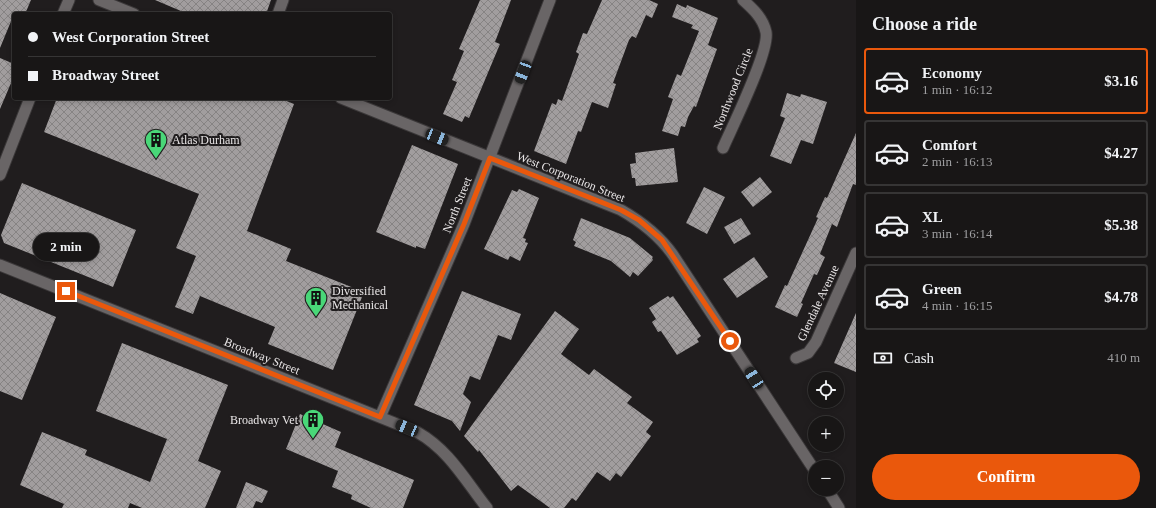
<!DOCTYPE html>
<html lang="en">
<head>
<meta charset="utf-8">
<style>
  body { margin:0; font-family:"Times New Roman",serif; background:#252323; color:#f1f3f6; height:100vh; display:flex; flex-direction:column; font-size:15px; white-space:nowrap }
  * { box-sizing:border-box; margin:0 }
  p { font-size:13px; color:#9f9fa1 }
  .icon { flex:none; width:22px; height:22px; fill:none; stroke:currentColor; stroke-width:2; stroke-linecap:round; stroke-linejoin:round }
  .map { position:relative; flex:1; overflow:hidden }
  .panel { display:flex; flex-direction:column; background:#181616; width:300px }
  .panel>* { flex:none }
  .hud { position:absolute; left:12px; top:12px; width:380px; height:88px; border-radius:4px; box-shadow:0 2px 6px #0003,0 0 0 1px #363535; display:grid; align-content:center; height:88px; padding:0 16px; background:#181616 }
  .fabs { position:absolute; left:808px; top:372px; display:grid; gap:8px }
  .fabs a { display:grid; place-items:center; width:36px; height:36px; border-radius:50%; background:#181616; box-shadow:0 2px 6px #0003,0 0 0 1px #363535; font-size:20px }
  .end { position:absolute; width:18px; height:18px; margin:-9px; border:5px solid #ea580c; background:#fff; box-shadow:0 0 0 2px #fff }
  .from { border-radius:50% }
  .bubble { position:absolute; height:28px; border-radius:14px; background:#181616; box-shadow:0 2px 6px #0003,0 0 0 1px #363535; font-size:13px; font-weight:700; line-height:28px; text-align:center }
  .car { position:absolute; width:12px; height:24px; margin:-12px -6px; border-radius:5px; box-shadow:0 0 3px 1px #0007; background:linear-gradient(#222 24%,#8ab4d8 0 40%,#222 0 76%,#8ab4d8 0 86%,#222 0) }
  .hud b { display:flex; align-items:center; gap:14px; height:38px; font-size:15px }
  .hud b+b { border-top:1px solid #363535 }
  .hud i { width:10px; height:10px; background:#f1f3f6 }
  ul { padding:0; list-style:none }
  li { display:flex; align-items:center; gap:12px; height:66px; margin:0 8px 6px; padding:0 8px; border:2px solid #363535; border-radius:4px }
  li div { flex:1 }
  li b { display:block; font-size:15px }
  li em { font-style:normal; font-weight:700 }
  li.on { border-color:#ea580c }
  li>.icon { width:36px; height:36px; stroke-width:1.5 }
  h2 { padding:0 16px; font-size:18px; line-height:48px }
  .pay { display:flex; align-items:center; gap:10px; height:44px; padding:0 16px; font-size:15px }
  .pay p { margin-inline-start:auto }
  .primary-button { display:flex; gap:8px; margin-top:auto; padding:8px 16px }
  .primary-button a { flex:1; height:46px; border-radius:24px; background:#ea580c; color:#fff; font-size:16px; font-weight:700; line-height:46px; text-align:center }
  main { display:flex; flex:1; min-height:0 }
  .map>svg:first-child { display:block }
</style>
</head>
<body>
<main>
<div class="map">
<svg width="856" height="508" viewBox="0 0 856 508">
  <defs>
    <pattern id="building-cross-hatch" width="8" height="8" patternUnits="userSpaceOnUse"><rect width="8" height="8" fill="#a19d9e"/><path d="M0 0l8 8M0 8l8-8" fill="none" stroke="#868383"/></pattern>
  </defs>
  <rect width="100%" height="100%" fill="#201d1e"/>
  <path fill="url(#building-cross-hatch)" d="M0,0H31L25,14H14L0,48Z
    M155,0H271L266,14H188Z
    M480,0H511L495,42L500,44L469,118L465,116L462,122L443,114L457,82L452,80L464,51L459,49Z
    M602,0H649L658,4L652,18L646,15L636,38L632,36L629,40L613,83L616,84L608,108L592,102L581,132L578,131L566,164L534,151L552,103L556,105L558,99L562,101L579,54L576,52L583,33L587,34Z
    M677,4L686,8L687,5L718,18L708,45L717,49L696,107L694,106L688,117L685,127L681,126L678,136L662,131L673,99L668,97L677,74L681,76L699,31L691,28L693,25L672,17Z
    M0,58L14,64V76L0,109Z
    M787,93L800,97L801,94L827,102L813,144L801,140L791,164L770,156L785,118L780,116Z
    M57,98H279L294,104L247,231L291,249L286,261L364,292L333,370L268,344L275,327L200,296L193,314L175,307L196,256L176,248L199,194L44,132Z
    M856,133V185L853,184L837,227L832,224L820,254L825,257L817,275L814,274L801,303L803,304L797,317L775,307L785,285L787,286L818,218L816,217L825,197L827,198Z
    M412,145L458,164L425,249L416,246V248L376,232Z
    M674,148L678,182L636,186L635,178H632L630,164L636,163L635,153Z
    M760,177L772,192L753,207L741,192Z
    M22,183L136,230L113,287L4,243L1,235Z
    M704,187L725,197L707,234L686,223Z
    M519,189L539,198L523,238L526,239L525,242L528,243L520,261L510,256L508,260L484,249L512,190L517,192Z
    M581,218L630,238L653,257L652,258L653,260L638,276L633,272L630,277L611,261L574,246L576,242L573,240Z
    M741,218L751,234L734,244L724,227Z
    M754,257L768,277L737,298L723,279Z
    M462,291L521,314L511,340L498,335L480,380L470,376L463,394L471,402L460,431L452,421L414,405Z
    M0,293L56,317L22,400L0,391Z
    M668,296L670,298L673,296L701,336L697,339L699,342L677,355L661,331L658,332L652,322L656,319L649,308Z
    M555,311L579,329L561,354L589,375L594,369L632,397L627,403L653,422L646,432L651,436L621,477L616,473L610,481L597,472L576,501L572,498L564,508H550L518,485L511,491L479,450L478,452L464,436Z
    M856,313V372L834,363Z
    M122,343L228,385L198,461L221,471L205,508H142L130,503L128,508H62L64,504L20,485L42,432L87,450L85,455L150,482L167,439L96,411Z
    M300,414L341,432L335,447L414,480L403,508H371L351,499L352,495L332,487L338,471L286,449Z
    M246,482L268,491L262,503L256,501L253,508H236Z"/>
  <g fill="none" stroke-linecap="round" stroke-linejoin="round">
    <g stroke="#3b3839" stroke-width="13">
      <path id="minor" d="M278,14L283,0
        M723,148C732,127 770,51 766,32C763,18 753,9 743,0
        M0,265L417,432C449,450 465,480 487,508
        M796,358L808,353L816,342L856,253
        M380,417L464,224L550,0"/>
    </g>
    <g stroke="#3b3839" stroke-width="13">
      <path id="tertiary" d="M99,0L134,14
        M63,14L69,0
        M341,98L621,210C642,222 659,235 673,255L815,471
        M0,175L30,98
        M827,489L839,508"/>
    </g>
    <use href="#minor" stroke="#696566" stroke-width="11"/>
    <use href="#tertiary" stroke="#696566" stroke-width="11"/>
  </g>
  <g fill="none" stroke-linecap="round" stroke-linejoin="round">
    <path stroke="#ea580c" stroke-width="5" d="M66,291L380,417L464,224L490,158L621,210L639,220L662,240L730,341"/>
  </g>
  <defs>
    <g id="building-pin" transform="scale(1.15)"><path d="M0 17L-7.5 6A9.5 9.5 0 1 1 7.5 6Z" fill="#49d778" stroke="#201d1e"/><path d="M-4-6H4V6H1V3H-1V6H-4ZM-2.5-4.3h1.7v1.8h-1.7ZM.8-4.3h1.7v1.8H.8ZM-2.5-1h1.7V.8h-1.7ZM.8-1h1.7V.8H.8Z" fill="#111"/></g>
  </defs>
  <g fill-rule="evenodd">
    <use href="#building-pin" x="156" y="140"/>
    <use href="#building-pin" x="316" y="298"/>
    <use href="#building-pin" x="313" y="420"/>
  </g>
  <g text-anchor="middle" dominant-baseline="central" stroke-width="4" stroke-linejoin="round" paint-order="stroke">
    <g font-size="12" fill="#e9e6e7" stroke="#201d1e">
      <text transform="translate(733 89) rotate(-68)">Northwood Circle</text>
      <text transform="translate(571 177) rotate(22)">West Corporation Street</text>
      <text transform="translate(457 205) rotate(-68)">North Street</text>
      <text transform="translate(818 303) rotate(-65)">Glendale Avenue</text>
      <text transform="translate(262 356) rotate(22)">Broadway Street</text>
    </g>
    <g font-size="12" fill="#e9e6e7" stroke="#201d1e" text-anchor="start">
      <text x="172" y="140">Atlas Durham</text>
      <text x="332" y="291">Diversified<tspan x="332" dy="14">Mechanical</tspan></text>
      <text x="298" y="420" text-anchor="end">Broadway Vet</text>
    </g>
  </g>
</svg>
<div class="fabs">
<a><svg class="icon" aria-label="locate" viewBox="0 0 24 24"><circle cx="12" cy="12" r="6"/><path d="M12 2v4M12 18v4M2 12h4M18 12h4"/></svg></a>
<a>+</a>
<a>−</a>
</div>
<i class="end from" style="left:730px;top:341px"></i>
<i class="end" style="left:66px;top:291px"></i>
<div class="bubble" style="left:33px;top:233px;width:66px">2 min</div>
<i class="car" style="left:523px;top:72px;rotate:201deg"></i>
<i class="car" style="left:437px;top:137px;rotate:112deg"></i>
<i class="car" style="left:754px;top:378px;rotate:327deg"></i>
<i class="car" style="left:407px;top:428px;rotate:293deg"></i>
<div class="hud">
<b><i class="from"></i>West Corporation Street</b>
<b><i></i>Broadway Street</b>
</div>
</div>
<section class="panel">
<h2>Choose a ride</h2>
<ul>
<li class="on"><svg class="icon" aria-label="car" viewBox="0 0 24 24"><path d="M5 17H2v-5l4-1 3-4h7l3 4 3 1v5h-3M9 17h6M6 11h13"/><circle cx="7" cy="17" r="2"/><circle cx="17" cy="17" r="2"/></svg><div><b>Economy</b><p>1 min · 16:12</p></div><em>$3.16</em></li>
<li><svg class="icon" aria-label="car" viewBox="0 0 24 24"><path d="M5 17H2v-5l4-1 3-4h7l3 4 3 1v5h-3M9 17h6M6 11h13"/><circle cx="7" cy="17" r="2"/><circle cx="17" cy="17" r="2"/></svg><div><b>Comfort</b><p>2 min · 16:13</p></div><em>$4.27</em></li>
<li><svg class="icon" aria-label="car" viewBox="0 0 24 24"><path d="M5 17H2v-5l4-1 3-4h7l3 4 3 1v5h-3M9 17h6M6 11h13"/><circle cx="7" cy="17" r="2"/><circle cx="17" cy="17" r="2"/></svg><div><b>XL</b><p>3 min · 16:14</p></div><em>$5.38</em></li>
<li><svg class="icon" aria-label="car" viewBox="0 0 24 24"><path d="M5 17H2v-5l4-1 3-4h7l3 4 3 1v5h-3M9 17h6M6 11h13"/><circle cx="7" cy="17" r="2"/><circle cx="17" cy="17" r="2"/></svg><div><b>Green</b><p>4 min · 16:15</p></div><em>$4.78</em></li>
</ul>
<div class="pay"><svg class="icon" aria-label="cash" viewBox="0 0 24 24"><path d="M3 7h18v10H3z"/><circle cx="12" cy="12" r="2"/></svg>Cash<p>410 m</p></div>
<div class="primary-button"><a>Confirm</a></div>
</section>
</main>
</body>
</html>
